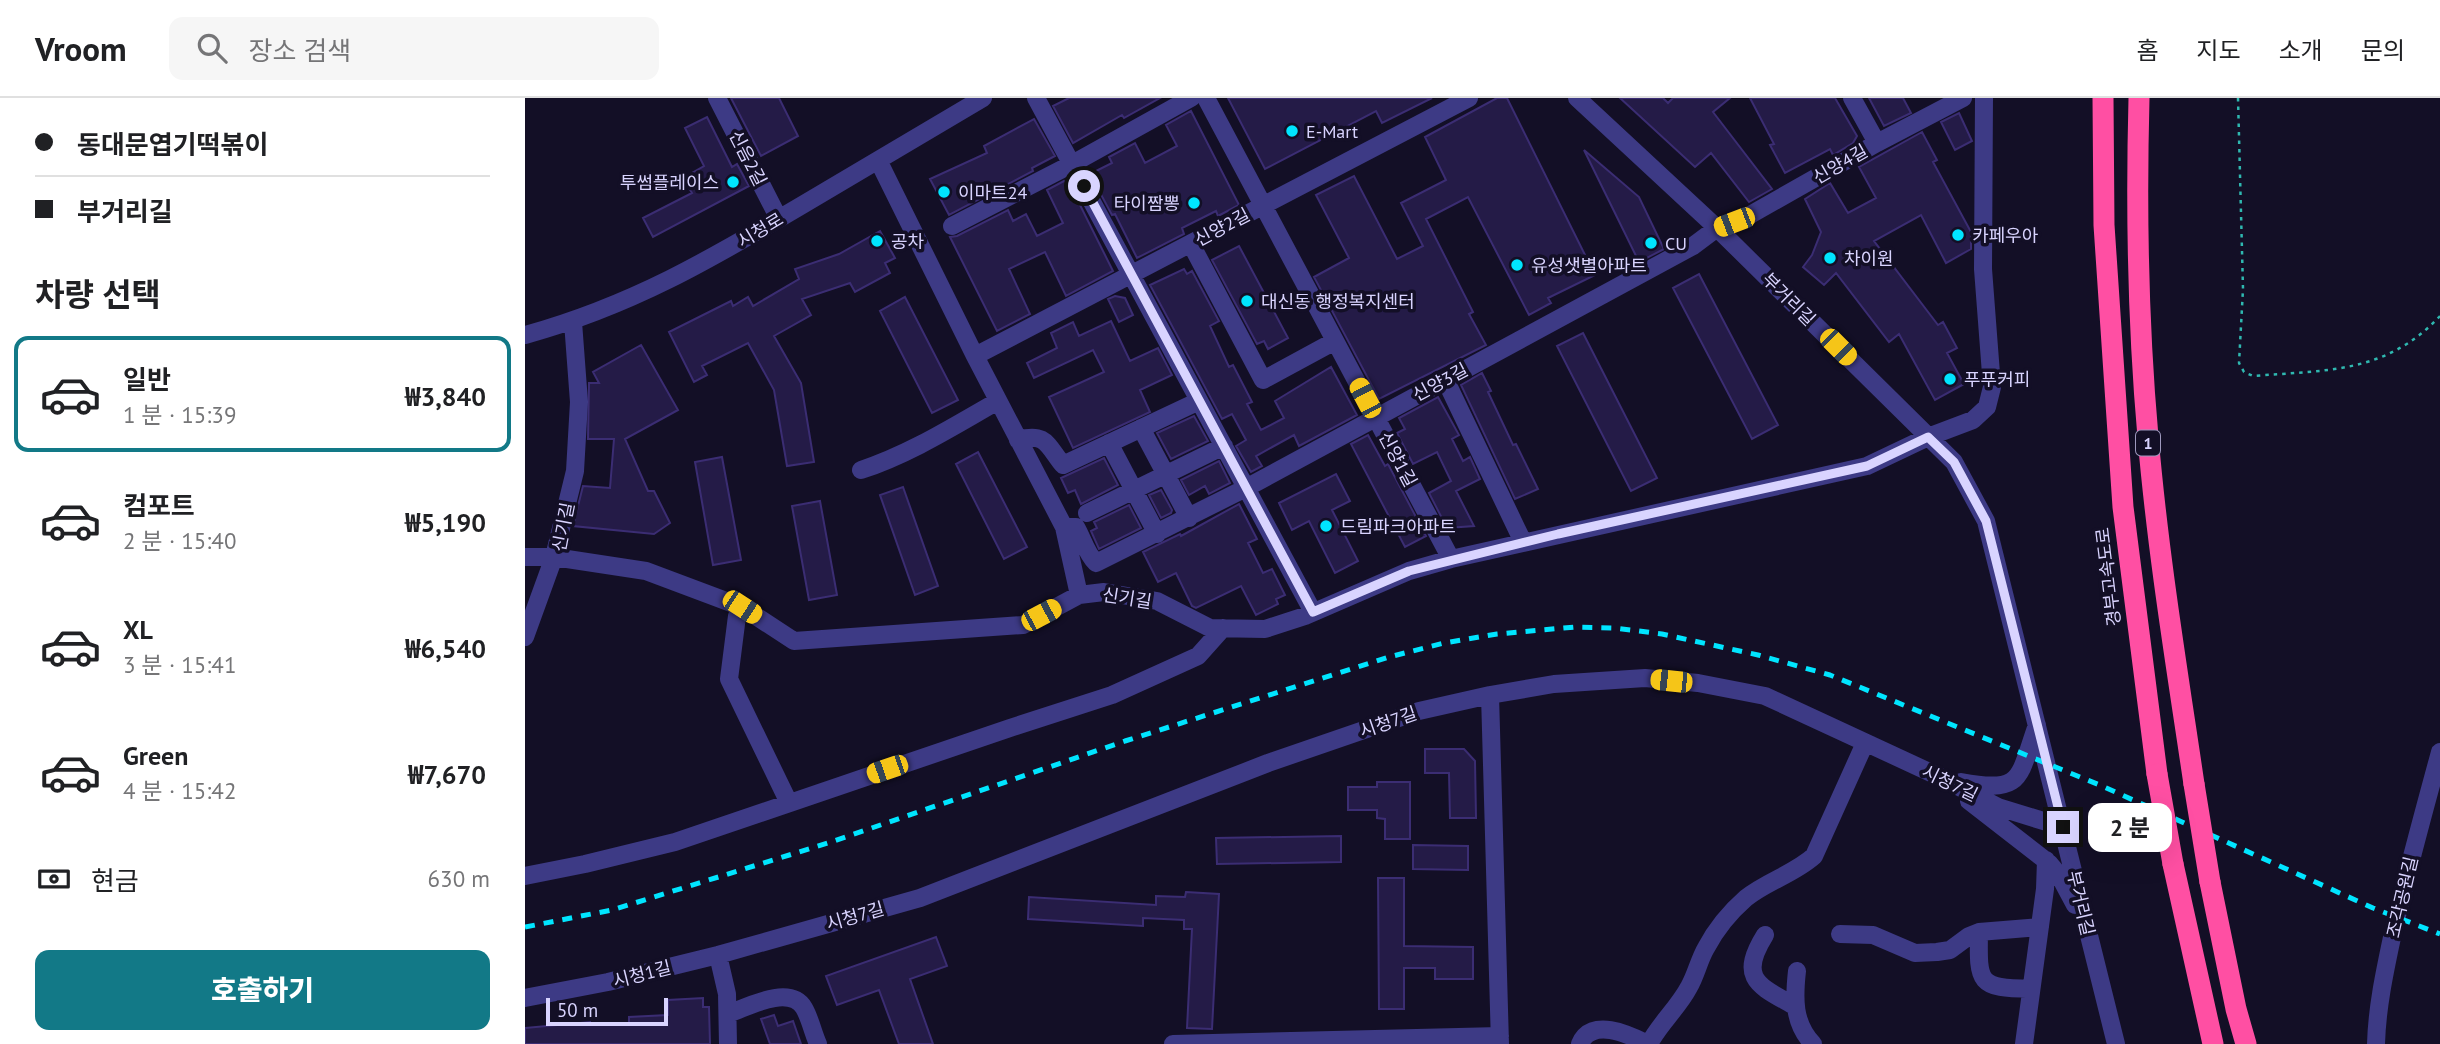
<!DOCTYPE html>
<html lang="ko">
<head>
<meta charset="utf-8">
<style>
  body { margin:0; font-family:"PT Sans","Noto Sans KR",sans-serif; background:#f6f6f6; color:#202124; height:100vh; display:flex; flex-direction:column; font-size:26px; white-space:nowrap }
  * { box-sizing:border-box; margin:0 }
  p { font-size:23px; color:#757577 }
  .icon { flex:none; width:38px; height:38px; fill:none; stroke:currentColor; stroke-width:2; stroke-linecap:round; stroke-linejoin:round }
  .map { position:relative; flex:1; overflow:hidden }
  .sheet { display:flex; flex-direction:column; background:#fff; width:525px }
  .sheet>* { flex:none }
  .guide { display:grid; align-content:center; height:154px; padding:0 35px; background:#fff }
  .scale { position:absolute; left:21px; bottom:18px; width:122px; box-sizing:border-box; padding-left:7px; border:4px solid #d9d4ff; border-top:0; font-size:19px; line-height:24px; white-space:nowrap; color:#d9d4ff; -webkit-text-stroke:5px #130f26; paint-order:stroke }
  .end { position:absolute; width:32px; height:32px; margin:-16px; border:9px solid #d9d4ff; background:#111; box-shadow:0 0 0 4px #111 }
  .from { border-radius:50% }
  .bubble { position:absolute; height:49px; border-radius:14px; background:#fff; box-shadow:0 7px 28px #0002; font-size:23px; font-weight:800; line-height:49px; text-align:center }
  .car { position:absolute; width:21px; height:42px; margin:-21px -10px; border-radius:9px; box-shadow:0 0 5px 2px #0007; background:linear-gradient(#f5c518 24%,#345 0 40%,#f5c518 0 76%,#345 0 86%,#f5c518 0) }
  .guide b { display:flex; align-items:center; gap:24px; height:66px; font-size:26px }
  .guide b+b { border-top:2px solid #e0e0e0 }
  .guide i { width:18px; height:18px; background:#202124 }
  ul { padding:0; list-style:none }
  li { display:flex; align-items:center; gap:21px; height:116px; margin:0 14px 10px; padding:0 21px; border:4px solid transparent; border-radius:14px }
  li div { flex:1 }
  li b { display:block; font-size:26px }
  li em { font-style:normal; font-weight:800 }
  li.active { border-color:#127987 }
  li>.icon { width:63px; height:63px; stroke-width:1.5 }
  h2 { padding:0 35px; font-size:32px; line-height:84px }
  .pay { display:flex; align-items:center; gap:18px; height:77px; padding:0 35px; font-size:26px }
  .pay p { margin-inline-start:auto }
  .action { display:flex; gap:14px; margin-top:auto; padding:14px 35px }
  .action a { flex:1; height:80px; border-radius:14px; background:#127987; color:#fff; font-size:28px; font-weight:800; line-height:80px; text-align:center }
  header { display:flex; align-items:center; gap:42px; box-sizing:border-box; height:98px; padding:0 35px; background:#fff; border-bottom:2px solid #e0e0e0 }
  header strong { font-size:33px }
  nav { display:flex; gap:38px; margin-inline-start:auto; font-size:24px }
  .search { width:490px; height:63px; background:#f6f6f6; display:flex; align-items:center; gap:18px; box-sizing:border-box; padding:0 24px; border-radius:14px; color:#757577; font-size:26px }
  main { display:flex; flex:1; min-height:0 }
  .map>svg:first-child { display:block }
</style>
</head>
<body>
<header>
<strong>Vroom</strong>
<div class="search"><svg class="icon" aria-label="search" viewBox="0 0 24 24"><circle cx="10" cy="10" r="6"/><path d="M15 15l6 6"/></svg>장소 검색</div>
<nav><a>홈</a><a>지도</a><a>소개</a><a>문의</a></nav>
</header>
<main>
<section class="sheet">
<div class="guide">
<b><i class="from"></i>동대문엽기떡볶이</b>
<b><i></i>부거리길</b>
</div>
<h2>차량 선택</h2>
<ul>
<li class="active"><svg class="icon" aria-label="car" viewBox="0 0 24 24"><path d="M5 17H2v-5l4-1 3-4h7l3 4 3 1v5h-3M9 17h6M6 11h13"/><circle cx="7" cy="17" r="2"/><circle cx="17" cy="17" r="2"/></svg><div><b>일반</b><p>1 분 · 15:39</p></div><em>₩3,840</em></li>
<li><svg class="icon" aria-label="car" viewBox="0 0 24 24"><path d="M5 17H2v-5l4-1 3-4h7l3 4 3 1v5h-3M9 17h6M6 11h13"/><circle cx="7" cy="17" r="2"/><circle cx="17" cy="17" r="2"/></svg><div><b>컴포트</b><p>2 분 · 15:40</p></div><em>₩5,190</em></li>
<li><svg class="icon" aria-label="car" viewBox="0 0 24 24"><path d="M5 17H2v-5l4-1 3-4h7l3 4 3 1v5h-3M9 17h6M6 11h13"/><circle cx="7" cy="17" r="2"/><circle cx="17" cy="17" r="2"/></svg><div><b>XL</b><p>3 분 · 15:41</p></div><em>₩6,540</em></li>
<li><svg class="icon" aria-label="car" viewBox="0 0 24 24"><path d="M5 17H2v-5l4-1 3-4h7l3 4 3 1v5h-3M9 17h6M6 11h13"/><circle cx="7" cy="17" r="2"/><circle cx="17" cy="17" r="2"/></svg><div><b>Green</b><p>4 분 · 15:42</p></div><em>₩7,670</em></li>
</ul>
<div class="pay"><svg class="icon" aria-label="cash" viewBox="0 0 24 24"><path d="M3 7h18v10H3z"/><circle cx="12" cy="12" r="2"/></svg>현금<p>630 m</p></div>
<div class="action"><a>호출하기</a></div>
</section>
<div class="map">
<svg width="1915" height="946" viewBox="0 0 1915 946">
  <rect width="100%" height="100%" fill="#130f26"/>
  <path fill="#241b47" stroke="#3b2d73" stroke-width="2" d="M206,0H254L273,38L236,58Z
    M544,0H635L599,20L597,17L548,45L528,8Z
    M703,0H907L857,25L851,13L740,71Z
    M972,0H982L1070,177L1023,200L1026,205L1004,217L943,99L901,121L948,214L944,216L961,247L854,301L789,179L824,160L791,97L829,78L872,161L898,148L876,105L921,82L900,39Z
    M1095,0H1138L1143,5L1148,0H1205L1188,14L1247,91L1224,104L1186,55L1170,69Z
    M1225,0H1310L1332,38L1328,45L1308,57L1305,51L1260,75L1245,47L1249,46Z
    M1344,0H1378L1386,15L1359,28Z
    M666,13L714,107L693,118L691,113L657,130L659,136L612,160L590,116L587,117L565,76L587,65L584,59L610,45L620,65L652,48L641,27Z
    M1434,15L1447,43L1430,52L1416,24Z
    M182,19L207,69L212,66L224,88L128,139L118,120L167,95L158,80L179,68L160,30Z
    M509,21L530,58L507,70L508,73L424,117L405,81L462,55L459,48Z
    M1397,34L1412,62L1408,64L1446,134V151L1421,165L1396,117L1349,143L1413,227L1418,224L1432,250L1422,255L1439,286L1410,302L1374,236L1364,244L1311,175L1299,187L1278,169L1287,157L1296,134L1280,101L1305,85L1323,115L1351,100L1334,69Z
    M1059,52L1114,99L1139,151L1114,164Z
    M539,83L545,87L588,173L541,198L520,154L484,171L505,216L472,233L425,139L432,138L483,112L488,123L501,116L512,138L538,125L522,92Z
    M355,133L370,160L360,165L365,175L330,194L325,185L277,201L286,217L249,238L276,285L289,364L262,368L249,292L223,245L177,268L182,277L169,284L144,234L206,203L208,208L223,199L228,208L274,181L270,171L314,156Z
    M714,148L763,240L743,251L739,243L732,246L687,162Z
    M659,171L662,176L667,173L694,223L685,228L704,269L708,267L727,304L722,306L736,332L759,320L750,303L806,269L832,317L774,348L769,337L731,358L737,368L726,374L711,348L721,342L707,316L697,321L625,187Z
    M1174,176L1253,327L1227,341L1148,190Z
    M590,198L600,200L608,217L594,224L583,201Z
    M380,199L433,302L407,315L355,213Z
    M586,223L605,263L633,250L647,277L615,292L625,314L548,350L524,299L579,274L568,252L509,280L502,265L532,250L526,235L548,224L554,238Z
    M1058,235L1132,380L1106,393L1032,248Z
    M116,247L153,312L100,341L123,393H129L145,425L129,436L48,428L58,388L85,390L89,341H63L64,285H74L68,274Z
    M957,275L966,293L963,294L988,347L991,346L1013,391L990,401L936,287Z
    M913,299L934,337L927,341L938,363L945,359L955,381L931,393L949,428L922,430L904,395L926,383L912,354L888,366L872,335L880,331L874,320Z
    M669,318L683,343L646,361L632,335Z
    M843,337L860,368L863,366L901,438L880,449L826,346Z
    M453,354L502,449L479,461L431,366Z
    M197,359L216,462L188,467L170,364Z
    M579,360L593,387L556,406L550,392L543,395L536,380Z
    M694,363L705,385L684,396L680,388L664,397L656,382Z
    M811,376L825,403L807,412L833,463L810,475L784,423L767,432L754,405Z
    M378,389L413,488L390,497L355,397Z
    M636,392L647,412L646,415L636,420L624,397Z
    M295,403L312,497L284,502L267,408Z
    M714,406L732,441L723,445L738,475L747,471L760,497L751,501L753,506L731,517L716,488L671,510L667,508L651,475L633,484L618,454L655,436L656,438Z
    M604,407L616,430L574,451L566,433L572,430L569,424Z
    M900,651H939L950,663L951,720H925L924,675H900Z
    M852,684H885V741H860V721L852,720V712H823V689H852Z
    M816,738V764L692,766L691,740Z
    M888,747L943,748V772L888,771Z
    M853,780H879V848L948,849V881H910V870H879V911H854Z
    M661,794L694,796L687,931L662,930L667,831H659V822L618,820V828L503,821L504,799L631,807V798L660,799Z
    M411,839L422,868L385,881L408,946H374L354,892L312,907L301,878Z
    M178,900V909H184L185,946H0V930L65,924V927L104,925V919L143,917V902Z
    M249,917L253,928L268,923L276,946H245L236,921Z"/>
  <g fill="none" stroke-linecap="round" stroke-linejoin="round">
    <path stroke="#2fb8b0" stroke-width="2.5" stroke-dasharray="3.5 5" stroke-linecap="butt" d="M1713,0L1718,191L1714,265L1719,274L1728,278C1801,272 1861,276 1915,218"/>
    <path stroke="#3d3a85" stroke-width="18" d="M192,0L254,121
      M511,0L788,514
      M681,0L926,461
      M1052,0L1192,130L1429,364L1461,423L1591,946
      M1327,0L1352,45
      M353,62L450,258L539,429L554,497
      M427,128L547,66L666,0
      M666,146L738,282L810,243
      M48,224L54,304L50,373L29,459L121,473L217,509L269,543L498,527L554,497L579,494L632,503L685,530L740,531L780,518L884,473L926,461L1342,368L1403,339L1448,322L1462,309L1467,289L1458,171L1459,0
      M0,237C106,208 186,161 279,106C339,71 398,35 458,0
      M450,258L944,0
      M920,281L998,444
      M616,330L664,420
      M493,342C521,334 522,347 538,367L674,303
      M584,345L632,436
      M336,372C385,356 429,328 473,303
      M562,415L699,348
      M539,429H551C558,441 561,455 571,465L721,390L1168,148L1192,130L1225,117L1352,45L1438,0
      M0,459H29L0,539
      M217,509L212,518L204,581L264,705
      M965,597L975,946
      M1436,684C1499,696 1493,680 1512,627
      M1444,703L1524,765L1534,777L1550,807
      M0,778L60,766L150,744L485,630L587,597L673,558L698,530
      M1454,834C1453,886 1453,890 1506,891
      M1315,836L1348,837L1390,855L1412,854L1425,852L1444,838L1454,834L1515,829
      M1240,837C1212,882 1235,888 1271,909
      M193,857L202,896L203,946
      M1272,873C1269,900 1268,925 1288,946
      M0,900L83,884L193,857L395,800L743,665L894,613L965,597L1029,586L1120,580L1173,585L1240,598L1415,679L1473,709L1538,729
      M203,916C222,909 265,886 279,910C285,920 288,935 293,946
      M648,946L975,938
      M1055,946C1066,919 1103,936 1123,946
      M1124,946C1135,925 1153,910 1164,889C1171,877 1174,862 1181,850C1191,831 1205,814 1221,800C1242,783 1269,776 1289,758L1340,645
      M1499,946L1520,791L1521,762
      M1851,946C1852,907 1861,868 1869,830C1883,771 1899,713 1915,654"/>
    <path stroke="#ff4fa3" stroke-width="21" d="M1578,0L1579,127L1598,409L1632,676
      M1614,0C1611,113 1613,227 1623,339C1633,456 1652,571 1669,686
      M1648,766L1688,946
      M1685,784L1711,911L1721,946"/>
    <path stroke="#00e5ff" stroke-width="5" stroke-dasharray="10 9" stroke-linecap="butt" d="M0,829L87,812L303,745L600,643L864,559L919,545L972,536L1050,529L1090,530L1137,536L1233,557L1305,577L1577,688L1848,810L1915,836"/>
    <path stroke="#ff4fa3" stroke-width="21" d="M1632,676L1648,766
      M1669,686L1685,784"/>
  </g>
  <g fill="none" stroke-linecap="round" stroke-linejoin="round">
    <path stroke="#d9d4ff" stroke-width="9" d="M559,88L788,514L884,473L1033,436L1342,368L1403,339L1429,364L1461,423L1538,729"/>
  </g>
  <g fill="#00e5ff" stroke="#130f26" stroke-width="2.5">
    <circle cx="767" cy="33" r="7"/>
    <circle cx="208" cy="84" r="7"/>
    <circle cx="419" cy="94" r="7"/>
    <circle cx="669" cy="105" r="7"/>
    <circle cx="1433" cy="137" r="7"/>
    <circle cx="352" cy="143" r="7"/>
    <circle cx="1126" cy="145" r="7"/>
    <circle cx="1305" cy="160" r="7"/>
    <circle cx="992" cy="167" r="7"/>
    <circle cx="722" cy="203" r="7"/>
    <circle cx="1425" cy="281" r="7"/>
    <circle cx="801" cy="428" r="7"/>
  </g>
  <g text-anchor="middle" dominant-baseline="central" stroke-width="7" stroke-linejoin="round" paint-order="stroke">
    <rect fill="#130f26" stroke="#9e99be" stroke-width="2" x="1611" y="332.5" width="24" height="25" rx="5"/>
    <g font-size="16" font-weight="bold" fill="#d9d4ff">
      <text x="1623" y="345">1</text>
    </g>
    <g font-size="18" fill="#d9d4ff" stroke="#130f26" text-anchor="start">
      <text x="781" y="33">E-Mart</text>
      <text x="194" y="84" text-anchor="end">투썸플레이스</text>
      <text x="433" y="94">이마트24</text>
      <text x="655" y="105" text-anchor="end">타이짬뽕</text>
      <text x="1447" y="137">카페우아</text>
      <text x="366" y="143">공차</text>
      <text x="1140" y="145">CU</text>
      <text x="1319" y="160">차이원</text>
      <text x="1006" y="167">유성샛별아파트</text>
      <text x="736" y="203">대신동 행정복지센터</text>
      <text x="1439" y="281">푸푸커피</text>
      <text x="815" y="428">드림파크아파트</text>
    </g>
    <g font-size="18" fill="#d9d4ff" stroke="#130f26">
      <text transform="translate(223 60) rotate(63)">신음2길</text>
      <text transform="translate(1315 66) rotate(-30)">신양4길</text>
      <text transform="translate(697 129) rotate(-28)">신양2길</text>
      <text transform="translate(235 132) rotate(-31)">시청로</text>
      <text transform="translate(1264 201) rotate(45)">부거리길</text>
      <text transform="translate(915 284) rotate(-28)">신양3길</text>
      <text transform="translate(873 361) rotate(62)">신양1길</text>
      <text transform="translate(38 429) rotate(-79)">신기길</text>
      <text transform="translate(1583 479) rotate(-97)">경부고속도로</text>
      <text transform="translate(602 500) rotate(9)">신기길</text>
      <text transform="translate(863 624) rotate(-19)">시청7길</text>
      <text transform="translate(1425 685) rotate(26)">시청7길</text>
      <text transform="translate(1877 799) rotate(-77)">조각공원길</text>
      <text transform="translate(1556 805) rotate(77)">부거리길</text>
      <text transform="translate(330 818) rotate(-16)">시청7길</text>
      <text transform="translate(117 876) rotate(-14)">시청1길</text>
    </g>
  </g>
</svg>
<div class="scale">50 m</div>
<i class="end from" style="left:559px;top:88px"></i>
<i class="end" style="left:1538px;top:729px"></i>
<div class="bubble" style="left:1563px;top:705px;width:84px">2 분</div>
<i class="car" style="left:1209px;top:124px;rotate:249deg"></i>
<i class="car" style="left:1313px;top:249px;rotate:135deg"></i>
<i class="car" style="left:840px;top:300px;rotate:332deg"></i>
<i class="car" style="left:217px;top:509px;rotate:123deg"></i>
<i class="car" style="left:516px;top:517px;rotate:62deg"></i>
<i class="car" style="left:1146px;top:583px;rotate:276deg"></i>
<i class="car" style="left:362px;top:671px;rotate:251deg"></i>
</div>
</main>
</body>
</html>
